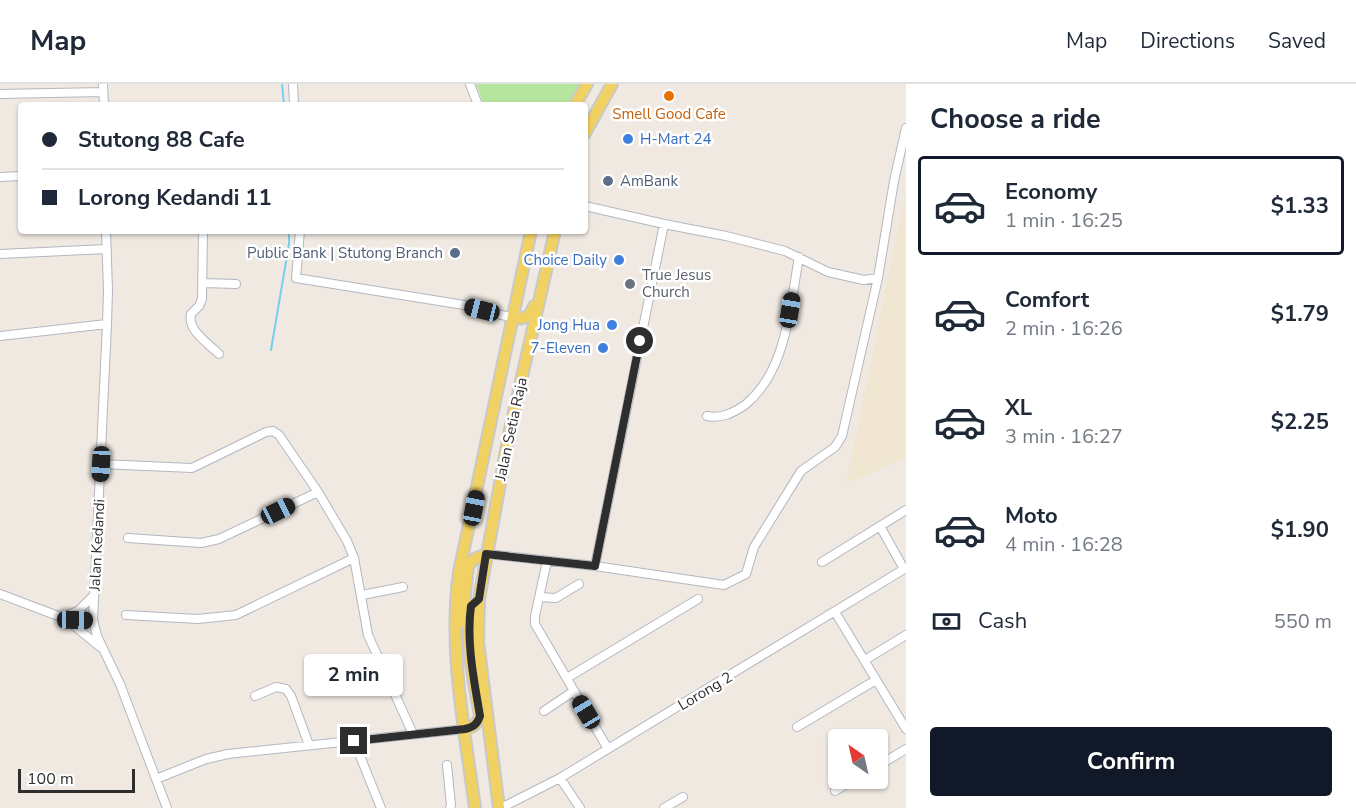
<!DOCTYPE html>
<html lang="en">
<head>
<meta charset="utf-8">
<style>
  body { margin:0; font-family:"Nunito Sans",sans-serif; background:#f6f6f7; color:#1f2937; height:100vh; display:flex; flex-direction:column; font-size:22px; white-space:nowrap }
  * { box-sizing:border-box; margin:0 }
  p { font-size:20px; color:#747a83 }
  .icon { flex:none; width:33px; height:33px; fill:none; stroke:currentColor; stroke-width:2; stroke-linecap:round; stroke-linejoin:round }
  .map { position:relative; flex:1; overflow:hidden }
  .details { display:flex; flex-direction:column; background:#fff; width:450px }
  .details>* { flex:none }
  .guide { position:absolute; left:18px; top:18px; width:570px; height:132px; border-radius:6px; box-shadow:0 2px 4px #0004; display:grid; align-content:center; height:132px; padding:0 24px; background:#fff }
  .needle { width:39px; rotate:326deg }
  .tools { position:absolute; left:828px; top:645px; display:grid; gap:12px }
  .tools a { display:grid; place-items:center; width:60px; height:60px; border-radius:6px; background:#fff; box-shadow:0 2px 4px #0004; font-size:30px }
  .scale { position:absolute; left:18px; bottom:15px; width:117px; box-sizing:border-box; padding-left:6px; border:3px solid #2e2e2e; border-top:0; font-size:16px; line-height:21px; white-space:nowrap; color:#2e2e2e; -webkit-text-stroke:4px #fff; paint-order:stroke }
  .end { position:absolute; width:27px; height:27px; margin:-14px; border:8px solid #2e2e2e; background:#fff; box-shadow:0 0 0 3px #fff }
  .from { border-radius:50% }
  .bubble { position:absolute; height:42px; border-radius:6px; background:#fff; box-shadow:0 2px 4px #0004; font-size:20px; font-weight:700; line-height:42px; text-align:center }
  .car { position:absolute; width:18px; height:36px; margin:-18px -9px; border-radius:8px; box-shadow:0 0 4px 2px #0007; background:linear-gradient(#222 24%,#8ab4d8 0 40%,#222 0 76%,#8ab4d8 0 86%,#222 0) }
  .guide b { display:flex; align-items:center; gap:21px; height:57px; font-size:22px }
  .guide b+b { border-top:2px solid #e0e1e3 }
  .guide i { width:15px; height:15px; background:#1f2937 }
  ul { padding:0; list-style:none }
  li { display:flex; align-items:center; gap:18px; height:99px; margin:0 12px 9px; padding:0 12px; border:3px solid transparent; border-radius:6px }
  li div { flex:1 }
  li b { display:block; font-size:22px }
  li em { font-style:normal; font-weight:700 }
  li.current { border-color:#111827 }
  li>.icon { width:54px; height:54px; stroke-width:1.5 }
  h2 { padding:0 24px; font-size:27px; line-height:72px }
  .pay { display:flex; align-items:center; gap:15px; height:66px; padding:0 24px; font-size:22px }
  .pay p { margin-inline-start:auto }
  .action { display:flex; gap:12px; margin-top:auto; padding:12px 24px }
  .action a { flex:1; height:69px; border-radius:6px; background:#111827; color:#fff; font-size:24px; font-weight:700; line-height:69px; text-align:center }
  header { display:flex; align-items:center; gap:36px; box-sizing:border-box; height:84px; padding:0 30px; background:#fff; border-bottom:2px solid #e0e1e3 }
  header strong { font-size:28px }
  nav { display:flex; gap:33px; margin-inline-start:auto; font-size:21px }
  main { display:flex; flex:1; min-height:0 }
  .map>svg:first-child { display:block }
</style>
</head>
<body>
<header>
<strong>Map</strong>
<nav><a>Map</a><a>Directions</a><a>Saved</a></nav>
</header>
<main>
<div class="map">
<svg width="906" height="724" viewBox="0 0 906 724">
  <rect width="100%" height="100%" fill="#efe9e1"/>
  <path fill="#f0e6d1" d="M906,106V373L846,400Z"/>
  <path fill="#b6e59e" d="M476,0H580L569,21H484Z"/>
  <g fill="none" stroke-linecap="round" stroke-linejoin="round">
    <path stroke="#75cff0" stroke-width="2" d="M282,0L284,21
      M271,266L289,160V147"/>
    <g stroke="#b4b7c1" stroke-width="10">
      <path id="minor" d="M103,0L104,21
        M293,0L294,21
        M470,0L478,21
        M0,10L103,8
        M0,93L21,92
        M585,122L664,140L726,152L785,167L828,188L864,196L878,194
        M106,147L108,206L107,240L93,536L97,552L120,600L167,724
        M203,147L202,215L199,222L191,230C187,246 208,259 219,270
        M300,147L296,194L464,221L513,234
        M0,170L107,165
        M203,199L236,200
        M0,252L107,240
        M707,332C721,335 733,329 745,321C787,287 790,222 799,173
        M101,380L192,384L266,348L273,347L279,351L318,408L347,457L354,474L368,551L413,650
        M880,442L904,485
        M128,454L201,459L219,455L318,408
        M487,470L595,482L724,501L746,490L754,463L801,387L835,363L842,352L878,194L894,97L906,44
        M547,477L535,532V540L608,665
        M822,478L906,426
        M595,482L664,140
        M0,510L66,535L93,536
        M362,511L403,503
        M540,513L556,514L579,500
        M835,528L906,645
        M126,531L198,535L236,531L354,474
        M65,532L78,527L94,511
        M66,535L100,563
        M865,576L906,551
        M567,594L698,515
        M255,612L276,603L286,605L291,612L309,661
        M544,627L574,607
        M797,643L876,596
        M354,657L381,724
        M447,681L451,721L450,724
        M878,682L906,665
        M560,694L580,724
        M156,695L206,675L228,670L465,645
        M835,707L856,694
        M501,724L560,694L906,484
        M664,724L683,713"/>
    </g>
    <g stroke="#c9c9c9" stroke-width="14">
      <path id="major" d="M575,21L587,0
        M585,49L612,0
        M513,234C524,236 530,233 534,222
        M462,538L468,482L474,475L487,470
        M465,645C473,643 477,641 480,632C474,597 464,557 472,521
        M475,724C465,647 448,566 459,488L531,147
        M499,724L478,558L479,515L509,350L555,147"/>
    </g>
    <use href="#minor" stroke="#fff" stroke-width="8"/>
    <use href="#major" stroke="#f2d163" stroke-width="10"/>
  </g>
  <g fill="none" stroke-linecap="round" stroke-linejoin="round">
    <path stroke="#2e2e2e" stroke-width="8" d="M354,657L465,645C473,643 477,641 480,632C474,596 466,558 471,522L479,515L486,470L595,482L640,257"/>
  </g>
  <circle fill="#e8710a" stroke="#fff" stroke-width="2" cx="669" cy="12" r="6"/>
  <g fill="#3f7fe0" stroke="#fff" stroke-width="2">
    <circle cx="628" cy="55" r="6"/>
    <circle cx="619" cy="176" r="6"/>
    <circle cx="612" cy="241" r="6"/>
    <circle cx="603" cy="264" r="6"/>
  </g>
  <g fill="#5c6f8a" stroke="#fff" stroke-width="2">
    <circle cx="608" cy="97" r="6"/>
    <circle cx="455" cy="169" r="6"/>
  </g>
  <circle fill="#6b7280" stroke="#fff" stroke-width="2" cx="630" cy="200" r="6"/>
  <g text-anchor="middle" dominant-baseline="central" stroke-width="5" stroke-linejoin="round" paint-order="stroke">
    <g font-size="15" fill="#c56008" stroke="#fff">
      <text x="669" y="30">Smell Good Cafe</text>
    </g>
    <g font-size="15" fill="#366cbe" stroke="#fff" text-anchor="end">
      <text x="640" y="55" text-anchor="start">H-Mart 24</text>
      <text x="607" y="176">Choice Daily</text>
      <text x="600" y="241">Jong Hua</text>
      <text x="591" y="264">7-Eleven</text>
    </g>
    <g font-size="15" fill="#4e5e75" stroke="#fff" text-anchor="start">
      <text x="620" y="97">AmBank</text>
      <text x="443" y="169" text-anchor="end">Public Bank | Stutong Branch</text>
    </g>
    <g font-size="15" fill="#5b616d" stroke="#fff" text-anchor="start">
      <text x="642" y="191">True Jesus<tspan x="642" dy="17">Church</tspan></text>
    </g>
    <g font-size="15" fill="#2e2e2e" stroke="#fff">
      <text transform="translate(511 345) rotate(-78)">Jalan Setia Raja</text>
      <text transform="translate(97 461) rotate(-87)">Jalan Kedandi</text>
      <text transform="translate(705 607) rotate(-31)">Lorong 2</text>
    </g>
  </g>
</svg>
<div class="tools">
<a><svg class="needle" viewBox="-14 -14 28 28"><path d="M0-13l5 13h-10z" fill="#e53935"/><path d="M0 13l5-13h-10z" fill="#747a83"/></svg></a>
</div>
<div class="scale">100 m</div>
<i class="end from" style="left:640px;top:257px"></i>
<i class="end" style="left:354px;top:657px"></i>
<div class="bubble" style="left:304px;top:570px;width:99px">2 min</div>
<i class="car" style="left:482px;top:226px;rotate:284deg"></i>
<i class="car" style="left:790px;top:226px;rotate:9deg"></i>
<i class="car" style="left:101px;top:380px;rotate:183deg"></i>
<i class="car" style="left:474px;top:424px;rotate:11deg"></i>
<i class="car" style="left:278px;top:427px;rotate:64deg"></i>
<i class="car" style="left:75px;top:536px;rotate:91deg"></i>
<i class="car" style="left:586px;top:628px;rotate:329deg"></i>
<div class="guide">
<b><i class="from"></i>Stutong 88 Cafe</b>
<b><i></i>Lorong Kedandi 11</b>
</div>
</div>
<section class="details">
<h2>Choose a ride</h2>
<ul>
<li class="current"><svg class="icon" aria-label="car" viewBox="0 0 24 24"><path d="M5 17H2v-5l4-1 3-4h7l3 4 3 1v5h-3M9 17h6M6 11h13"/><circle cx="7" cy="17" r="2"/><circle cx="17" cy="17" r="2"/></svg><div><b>Economy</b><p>1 min · 16:25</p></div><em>$1.33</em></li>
<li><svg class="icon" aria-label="car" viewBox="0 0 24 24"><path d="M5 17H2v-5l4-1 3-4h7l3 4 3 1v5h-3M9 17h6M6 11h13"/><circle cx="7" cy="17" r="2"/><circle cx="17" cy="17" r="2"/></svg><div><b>Comfort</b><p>2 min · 16:26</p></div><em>$1.79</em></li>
<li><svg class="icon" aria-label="car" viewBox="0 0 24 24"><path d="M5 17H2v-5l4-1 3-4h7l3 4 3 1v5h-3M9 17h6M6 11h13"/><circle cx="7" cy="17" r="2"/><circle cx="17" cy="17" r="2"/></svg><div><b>XL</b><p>3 min · 16:27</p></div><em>$2.25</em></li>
<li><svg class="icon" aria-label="car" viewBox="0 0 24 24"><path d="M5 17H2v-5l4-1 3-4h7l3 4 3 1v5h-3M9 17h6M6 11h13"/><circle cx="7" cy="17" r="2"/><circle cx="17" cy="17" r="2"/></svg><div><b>Moto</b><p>4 min · 16:28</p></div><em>$1.90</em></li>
</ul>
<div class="pay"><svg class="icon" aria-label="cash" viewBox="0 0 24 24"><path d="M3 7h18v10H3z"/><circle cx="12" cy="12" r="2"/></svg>Cash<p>550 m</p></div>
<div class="action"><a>Confirm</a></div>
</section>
</main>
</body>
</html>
